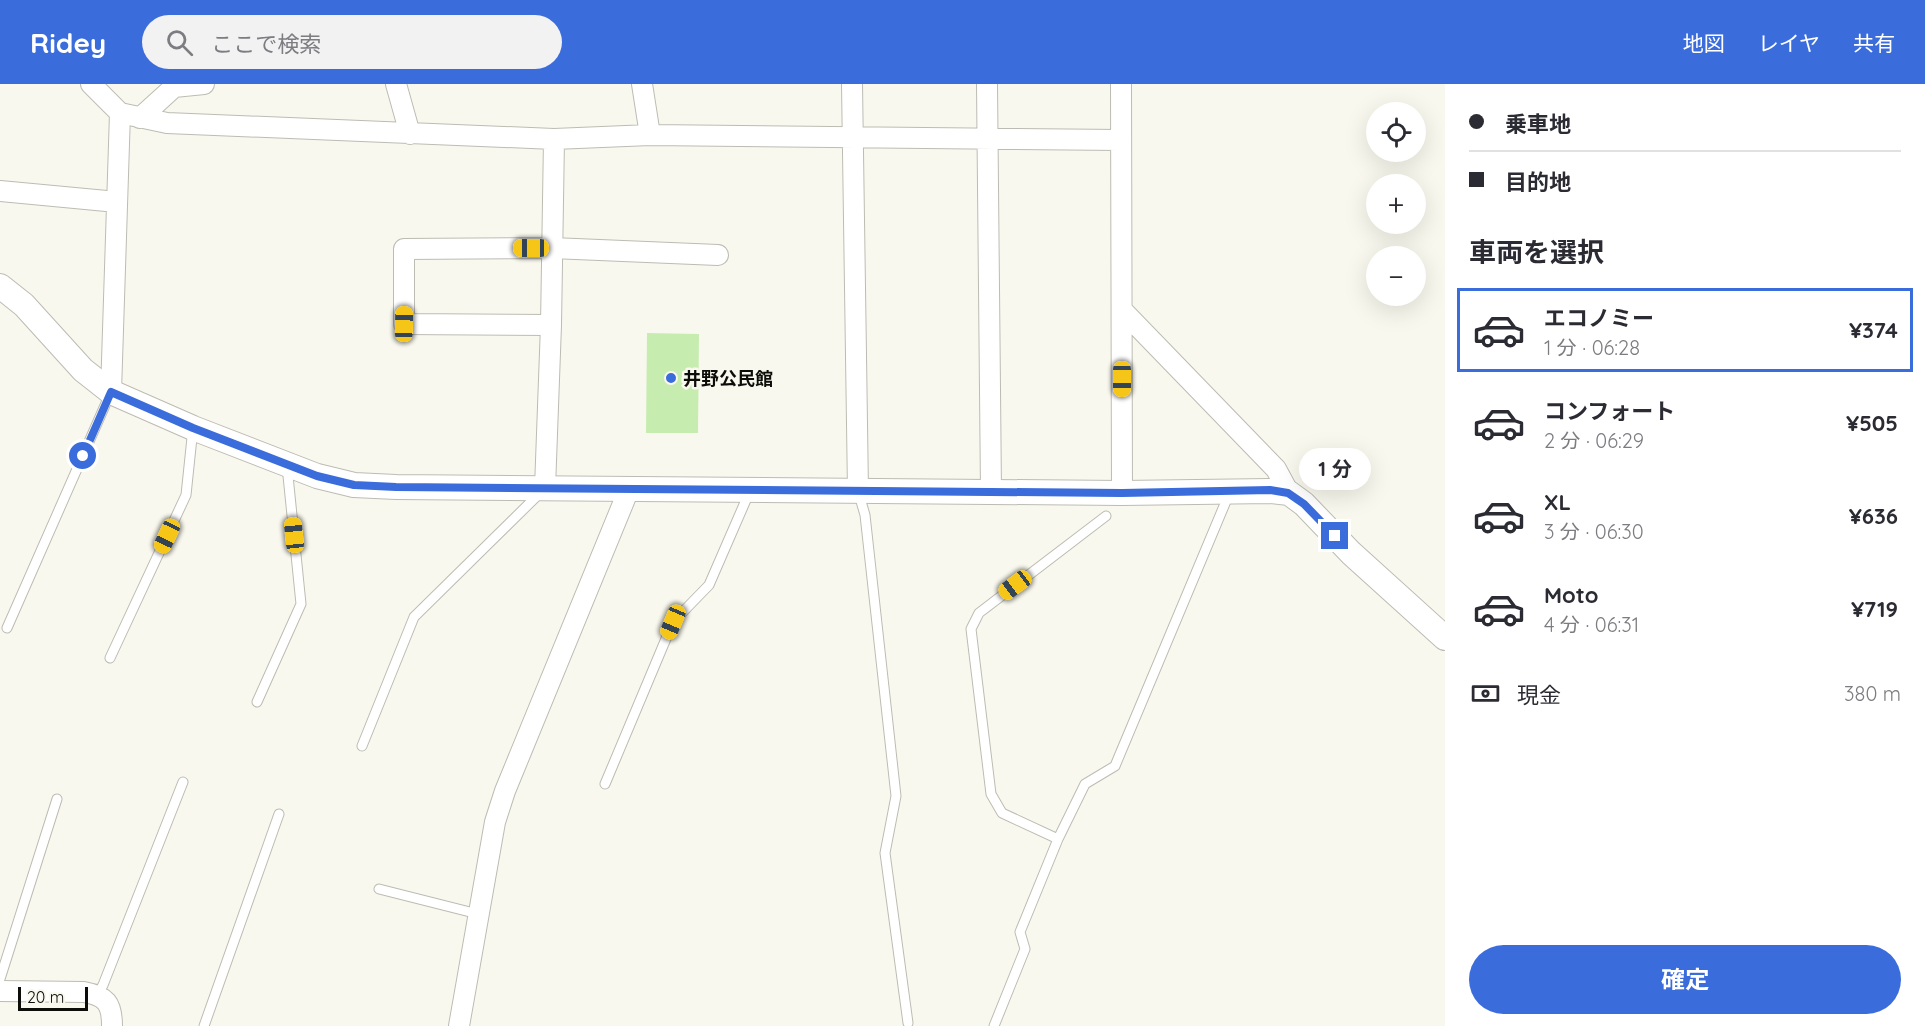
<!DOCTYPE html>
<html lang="ja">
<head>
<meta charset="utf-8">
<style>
  body { margin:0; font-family:Quicksand,"Noto Sans JP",sans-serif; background:#f2f2f3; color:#2b2b33; height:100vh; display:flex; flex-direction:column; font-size:22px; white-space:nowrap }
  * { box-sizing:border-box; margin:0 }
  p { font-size:20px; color:#7c7c81 }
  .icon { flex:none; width:33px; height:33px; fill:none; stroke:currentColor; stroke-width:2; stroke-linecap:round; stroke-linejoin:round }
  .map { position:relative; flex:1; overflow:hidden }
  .sheet { display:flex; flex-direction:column; background:#fff; width:480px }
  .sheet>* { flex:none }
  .top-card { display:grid; align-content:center; height:132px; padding:0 24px; background:#fff }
  .fabs { position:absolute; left:1366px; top:18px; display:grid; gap:12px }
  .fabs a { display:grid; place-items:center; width:60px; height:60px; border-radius:50%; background:#fff; box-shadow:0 6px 24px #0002; font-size:30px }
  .scale { position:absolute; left:18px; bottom:15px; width:70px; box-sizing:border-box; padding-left:6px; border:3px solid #0c0c09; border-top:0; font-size:16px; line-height:21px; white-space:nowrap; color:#0c0c09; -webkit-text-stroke:4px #f9f8ee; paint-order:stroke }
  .end { position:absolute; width:27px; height:27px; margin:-14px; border:8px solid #3b6cdc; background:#fff; box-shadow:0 0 0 3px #fff }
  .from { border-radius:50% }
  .bubble { position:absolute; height:42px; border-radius:21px; background:#fff; box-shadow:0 6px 24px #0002; font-size:20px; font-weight:700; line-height:42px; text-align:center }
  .car { position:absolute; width:18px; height:36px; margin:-18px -9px; border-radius:8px; box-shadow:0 0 4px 2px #0007; background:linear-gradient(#f5c518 24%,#345 0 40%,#f5c518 0 76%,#345 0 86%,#f5c518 0) }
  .top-card b { display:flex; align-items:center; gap:21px; height:57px; font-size:22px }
  .top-card b+b { border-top:2px solid #e1e1e2 }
  .top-card i { width:15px; height:15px; background:#2b2b33 }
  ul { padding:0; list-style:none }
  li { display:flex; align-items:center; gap:18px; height:84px; margin:0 12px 9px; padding:0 12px; border:3px solid transparent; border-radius:0px }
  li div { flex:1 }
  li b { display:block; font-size:22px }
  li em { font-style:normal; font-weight:700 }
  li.selected { border-color:#3b6cdc }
  li>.icon { width:54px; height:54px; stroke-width:1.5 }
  h2 { padding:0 24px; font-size:27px; line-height:72px }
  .pay { display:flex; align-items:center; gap:15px; height:66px; padding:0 24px; font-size:22px }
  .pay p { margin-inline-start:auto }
  .action { display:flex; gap:12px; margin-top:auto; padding:12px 24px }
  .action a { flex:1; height:69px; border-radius:36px; background:#3b6cdc; color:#fff; font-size:24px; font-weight:700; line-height:69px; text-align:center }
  header { display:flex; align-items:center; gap:36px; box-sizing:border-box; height:84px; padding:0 30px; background:#3b6cdc; color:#fff }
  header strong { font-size:28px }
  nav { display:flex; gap:33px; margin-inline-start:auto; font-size:21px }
  .search { width:420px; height:54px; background:#f2f2f3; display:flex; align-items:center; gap:15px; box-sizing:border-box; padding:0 21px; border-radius:33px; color:#7c7c81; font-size:22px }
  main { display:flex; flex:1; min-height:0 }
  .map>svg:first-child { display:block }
</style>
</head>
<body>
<header>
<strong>Ridey</strong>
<div class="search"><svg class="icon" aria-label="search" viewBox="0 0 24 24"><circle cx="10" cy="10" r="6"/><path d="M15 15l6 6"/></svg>ここで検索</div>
<nav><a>地図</a><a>レイヤ</a><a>共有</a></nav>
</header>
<main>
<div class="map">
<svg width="1445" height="942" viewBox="0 0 1445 942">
  <rect width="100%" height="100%" fill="#f9f8ee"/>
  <path fill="#c6ecb0" d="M647,249L699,250L698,349H646Z"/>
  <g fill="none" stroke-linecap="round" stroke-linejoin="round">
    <g stroke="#bdbcb3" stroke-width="11">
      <path id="service" d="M858,407L865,431L896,712L885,769L908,939
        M7,544L110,310
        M110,574L186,411L193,344
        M257,618L301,520L287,382
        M362,662L414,533L540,409
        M605,700L673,538L709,501L749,409
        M1058,755L1002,729L991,710L971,545L979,529L1106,432
        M379,805L478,830
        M0,895L57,715
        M98,910L103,901L183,698
        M204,942L279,730
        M994,942L1025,865L1020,848L1058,755L1085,700L1115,682L1229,410"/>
    </g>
    <g stroke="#bdbcb3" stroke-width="22">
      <path id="minor" d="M91,0L120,29L167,39L554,55L650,51L1120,56
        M396,0L410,50
        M642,0L650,51
        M852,0L858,407
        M987,0L991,408
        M1121,0L1122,409
        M140,34L174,3L204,0
        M0,107L117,118
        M1122,226L1276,385L1289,409
        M551,241L404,240V165L552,164L718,171
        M111,308L120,29
        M545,404L551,241L554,55
        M0,907L84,908C106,912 112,919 112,942
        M459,942L495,738L505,707L629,405"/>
    </g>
    <g stroke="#bdbcb3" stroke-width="26">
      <path id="tertiary" d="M0,202L24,221L83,286L111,308L193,344L317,392L354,401L396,403L1122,409L1270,407L1289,409L1304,420L1351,469L1445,554"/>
    </g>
    <use href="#service" stroke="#fff" stroke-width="9"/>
    <use href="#minor" stroke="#fff" stroke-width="20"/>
    <use href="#tertiary" stroke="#fff" stroke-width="24"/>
  </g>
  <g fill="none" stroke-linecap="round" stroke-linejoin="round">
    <path stroke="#3b6cdc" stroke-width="8" d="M83,372L111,308L193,344L317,392L354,401L396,403L1122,409L1270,406L1288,409L1304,420L1335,452"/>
  </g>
  <circle fill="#3b6cdc" stroke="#f9f8ee" stroke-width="2" cx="671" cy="294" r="6"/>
  <g text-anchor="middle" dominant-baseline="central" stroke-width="5" stroke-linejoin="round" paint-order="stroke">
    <g font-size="18" font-weight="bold" fill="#0c0c09" stroke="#f9f8ee" text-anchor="start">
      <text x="683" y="294">井野公民館</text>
    </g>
  </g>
</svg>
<div class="fabs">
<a><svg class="icon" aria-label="locate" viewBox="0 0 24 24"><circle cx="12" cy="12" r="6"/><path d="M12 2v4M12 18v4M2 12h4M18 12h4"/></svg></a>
<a>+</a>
<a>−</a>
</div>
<div class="scale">20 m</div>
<i class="end from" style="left:83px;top:372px"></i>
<i class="end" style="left:1335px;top:452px"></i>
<div class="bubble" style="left:1299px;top:364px;width:72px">1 分</div>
<i class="car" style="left:531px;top:164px;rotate:270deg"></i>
<i class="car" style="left:404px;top:240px;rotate:1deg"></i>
<i class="car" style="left:1122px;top:295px;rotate:180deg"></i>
<i class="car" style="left:294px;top:451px;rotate:354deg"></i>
<i class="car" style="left:167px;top:452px;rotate:205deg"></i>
<i class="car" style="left:1015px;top:501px;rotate:233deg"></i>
<i class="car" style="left:673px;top:538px;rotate:203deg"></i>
</div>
<section class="sheet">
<div class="top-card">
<b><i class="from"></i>乗車地</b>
<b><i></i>目的地</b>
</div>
<h2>車両を選択</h2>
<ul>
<li class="selected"><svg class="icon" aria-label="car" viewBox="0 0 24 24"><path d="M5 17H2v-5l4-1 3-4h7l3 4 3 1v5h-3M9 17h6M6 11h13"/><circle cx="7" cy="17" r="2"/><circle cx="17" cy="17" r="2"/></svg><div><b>エコノミー</b><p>1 分 · 06:28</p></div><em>¥374</em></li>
<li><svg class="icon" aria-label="car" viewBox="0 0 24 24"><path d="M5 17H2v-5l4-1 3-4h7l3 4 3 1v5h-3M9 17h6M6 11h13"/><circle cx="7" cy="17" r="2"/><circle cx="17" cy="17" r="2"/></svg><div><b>コンフォート</b><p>2 分 · 06:29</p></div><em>¥505</em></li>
<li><svg class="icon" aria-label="car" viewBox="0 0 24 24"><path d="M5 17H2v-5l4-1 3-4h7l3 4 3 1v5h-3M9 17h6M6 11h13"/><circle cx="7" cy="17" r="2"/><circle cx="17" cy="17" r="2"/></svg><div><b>XL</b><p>3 分 · 06:30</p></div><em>¥636</em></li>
<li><svg class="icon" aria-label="car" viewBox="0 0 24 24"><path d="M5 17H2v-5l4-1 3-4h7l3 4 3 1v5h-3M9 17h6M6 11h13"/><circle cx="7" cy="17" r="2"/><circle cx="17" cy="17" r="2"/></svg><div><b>Moto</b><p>4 分 · 06:31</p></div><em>¥719</em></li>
</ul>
<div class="pay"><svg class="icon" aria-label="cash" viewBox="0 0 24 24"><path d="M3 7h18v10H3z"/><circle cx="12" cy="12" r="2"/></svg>現金<p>380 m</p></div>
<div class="action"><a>確定</a></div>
</section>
</main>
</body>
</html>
